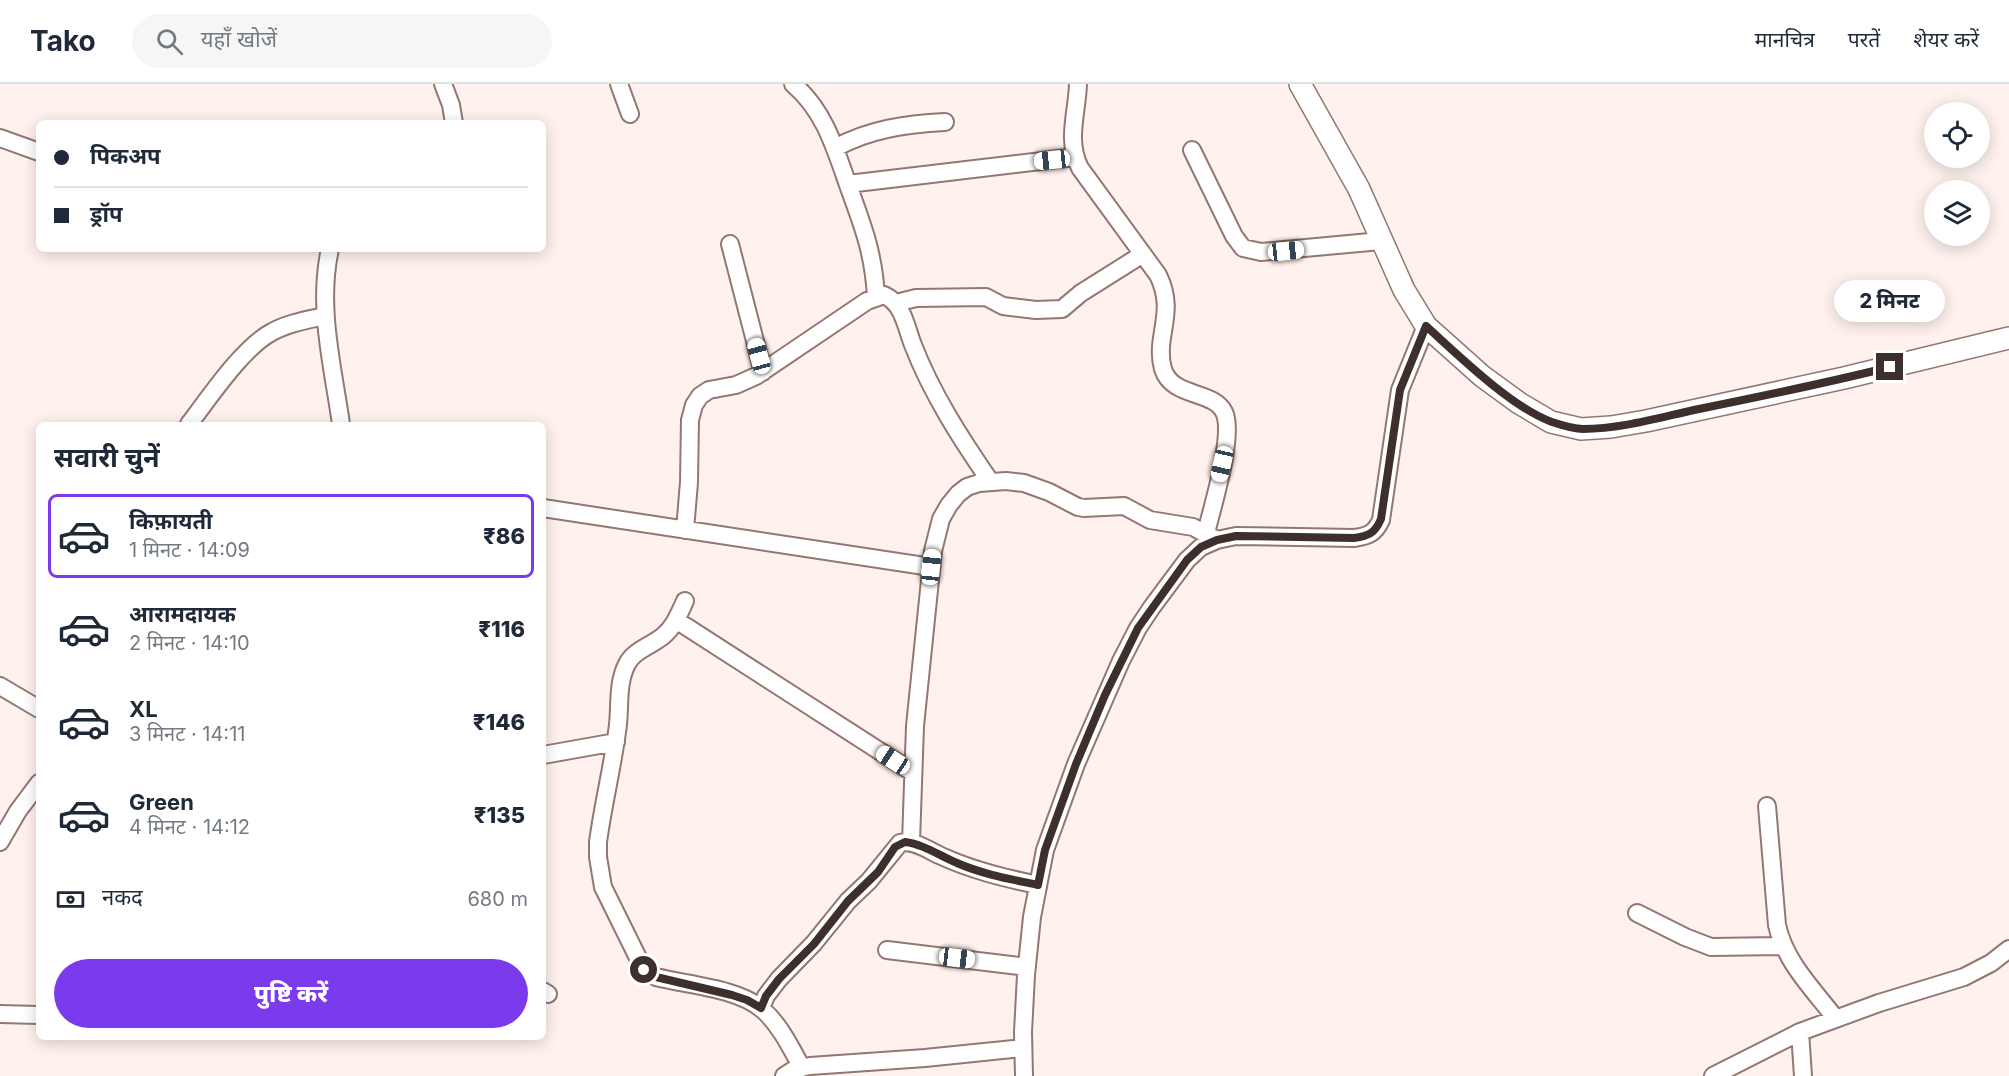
<!DOCTYPE html>
<html lang="hi">
<head>
<meta charset="utf-8">
<style>
  body { margin:0; font-family:Inter,"Noto Sans Devanagari",sans-serif; background:#f6f6f7; color:#1f2937; height:100vh; display:flex; flex-direction:column; font-size:22px; white-space:nowrap }
  * { box-sizing:border-box; margin:0 }
  p { font-size:20px; color:#747a83 }
  .icon { flex:none; width:33px; height:33px; fill:none; stroke:currentColor; stroke-width:2; stroke-linecap:round; stroke-linejoin:round }
  .map { position:relative; flex:1; overflow:hidden }
  .side { position:absolute; left:36px; top:338px; width:510px; height:618px; display:flex; flex-direction:column; background:#fff; border-radius:9px; box-shadow:0 3px 15px #0003 }
  .side>* { flex:none }
  .guide { position:absolute; left:36px; top:36px; width:510px; height:132px; border-radius:9px; box-shadow:0 3px 15px #0003; display:grid; align-content:center; height:132px; padding:0 18px; background:#fff }
  .controls { position:absolute; left:1924px; top:18px; display:grid; gap:12px }
  .controls a { display:grid; place-items:center; width:66px; height:66px; border-radius:50%; background:#fff; box-shadow:0 3px 15px #0003; font-size:30px }
  .end { position:absolute; width:27px; height:27px; margin:-14px; border:8px solid #3c2f2c; background:#fff; box-shadow:0 0 0 3px #fff }
  .from { border-radius:50% }
  .bubble { position:absolute; height:42px; border-radius:21px; background:#fff; box-shadow:0 3px 15px #0003; font-size:20px; font-weight:800; line-height:42px; text-align:center }
  .car { position:absolute; width:18px; height:36px; margin:-18px -9px; border-radius:8px; box-shadow:0 0 4px 2px #0007; background:linear-gradient(#fff 24%,#345 0 40%,#fff 0 76%,#345 0 86%,#fff 0) }
  .guide b { display:flex; align-items:center; gap:21px; height:57px; font-size:22px }
  .guide b+b { border-top:2px solid #e0e1e3 }
  .guide i { width:15px; height:15px; background:#1f2937 }
  ul { padding:0; list-style:none }
  li { display:flex; align-items:center; gap:18px; height:84px; margin:0 12px 9px; padding:0 6px; border:3px solid transparent; border-radius:9px }
  li div { flex:1 }
  li b { display:block; font-size:22px }
  li em { font-style:normal; font-weight:800 }
  li.on { border-color:#7c3aed }
  li>.icon { width:54px; height:54px; stroke-width:1.5 }
  h2 { padding:0 18px; font-size:27px; line-height:72px }
  .pay { display:flex; align-items:center; gap:15px; height:66px; padding:0 18px; font-size:22px }
  .pay p { margin-inline-start:auto }
  .primary-button { display:flex; gap:12px; margin-top:auto; padding:12px 18px }
  .primary-button a { flex:1; height:69px; border-radius:36px; background:#7c3aed; color:#fff; font-size:24px; font-weight:800; line-height:69px; text-align:center }
  header { display:flex; align-items:center; gap:36px; box-sizing:border-box; height:84px; padding:0 30px; background:#fff; border-bottom:2px solid #e0e1e3 }
  header strong { font-size:28px }
  nav { display:flex; gap:33px; margin-inline-start:auto; font-size:21px }
  .search { width:420px; height:54px; background:#f6f6f7; display:flex; align-items:center; gap:15px; box-sizing:border-box; padding:0 21px; border-radius:33px; color:#747a83; font-size:22px }
  .map>svg:first-child { display:block }
</style>
</head>
<body>
<header>
<strong>Tako</strong>
<div class="search"><svg class="icon" aria-label="search" viewBox="0 0 24 24"><circle cx="10" cy="10" r="6"/><path d="M15 15l6 6"/></svg>यहाँ खोजें</div>
<nav><a>मानचित्र</a><a>परतें</a><a>शेयर करें</a></nav>
</header>
<div class="map">
<svg width="2009" height="992" viewBox="0 0 2009 992">
  <rect width="100%" height="100%" fill="#fff2ee"/>
  <g fill="none" stroke-linecap="round" stroke-linejoin="round">
    <g stroke="#947770" stroke-width="20">
      <path id="minor" d="M443,0L451,21L454,39
        M619,0L630,30
        M793,0C824,26 835,64 848,101C863,142 874,170 876,214
        M1078,0C1077,30 1066,56 1080,84L1158,191C1177,229 1154,252 1163,285C1172,314 1213,306 1224,328C1235,350 1212,424 1206,449
        M0,54L39,68
        M835,64C870,45 906,40 945,38
        M1192,66L1234,152L1243,164L1261,168L1381,157
        M848,100L1075,73
        M730,160L763,288
        M330,165C317,223 333,283 341,340
        M896,219L916,214L986,213L1003,222L1036,226L1062,225L1081,209L1143,170
        M189,340C209,314 243,263 272,248C288,239 307,236 325,232
        M543,424L931,483
        M685,446L689,398L690,336L694,321L700,312L709,306L736,301L756,292L867,217L884,211C903,219 906,243 913,261C932,310 961,355 990,397
        M685,517C679,530 674,543 663,552C651,562 634,566 627,580C616,601 621,626 617,648C612,685 603,721 598,758V773L603,803L644,886L656,893C687,901 739,904 763,926C780,941 791,964 802,984
        M676,536L912,688
        M0,602L39,625
        M543,671L616,658
        M1767,722L1777,841C1785,878 1813,905 1836,935
        M0,758L18,727L39,699
        M911,758L915,642L933,467L941,435L949,421L958,410L967,403L979,399L1006,397L1024,399L1049,408L1078,423L1084,424L1124,422L1150,436L1193,443L1217,456
        M1637,829L1685,853L1711,863L1783,862
        M887,866L1027,883
        M543,907L548,910
        M761,924L766,912L779,895L814,859L848,817L869,797L900,759C913,755 928,766 939,771C971,786 1004,794 1038,801
        M0,930L39,931
        M1800,948L1803,992
        M784,992L795,985L810,982L925,974L1023,964
        M1024,992L1023,948L1026,891L1032,833L1045,766L1076,680L1121,577L1138,544L1152,523L1187,476L1201,463L1217,456L1236,452L1354,454C1369,452 1375,449 1381,436L1400,306L1426,242
        M1713,992L1800,948L1879,919L1964,893L1991,879L2009,865"/>
    </g>
    <g stroke="#947770" stroke-width="24">
      <path id="tertiary" d="M1300,0L1359,105L1404,206L1426,242L1482,292L1519,319L1551,338L1581,345L1611,343L1646,337L1844,294L2009,254"/>
    </g>
    <use href="#minor" stroke="#fff" stroke-width="16"/>
    <use href="#tertiary" stroke="#fff" stroke-width="21"/>
  </g>
  <g fill="none" stroke-linecap="round" stroke-linejoin="round">
    <path stroke="#3c2f2c" stroke-width="8" d="M644,886L656,893L732,911L747,916L761,924L766,912L779,895L814,860L848,817L878,788L895,763L905,758C923,760 940,772 957,779C982,790 1010,795 1038,801L1045,766L1076,680L1105,611L1138,544L1187,476L1201,463L1217,456L1236,452L1354,454C1369,452 1375,449 1381,435L1400,306L1426,242C1458,271 1511,323 1552,338C1561,341 1574,345 1583,345C1622,345 1661,333 1699,325C1763,312 1827,299 1890,283"/>
  </g>
</svg>
<div class="controls">
<a><svg class="icon" aria-label="locate" viewBox="0 0 24 24"><circle cx="12" cy="12" r="6"/><path d="M12 2v4M12 18v4M2 12h4M18 12h4"/></svg></a>
<a><svg class="icon" aria-label="layers" viewBox="0 0 24 24"><path d="M12 4l9 5-9 5-9-5zM3 14l9 5 9-5"/></svg></a>
</div>
<i class="end from" style="left:644px;top:886px"></i>
<i class="end" style="left:1890px;top:283px"></i>
<div class="bubble" style="left:1834px;top:196px;width:111px">2 मिनट</div>
<i class="car" style="left:1052px;top:76px;rotate:264deg"></i>
<i class="car" style="left:1286px;top:167px;rotate:84deg"></i>
<i class="car" style="left:759px;top:272px;rotate:345deg"></i>
<i class="car" style="left:1222px;top:380px;rotate:193deg"></i>
<i class="car" style="left:931px;top:483px;rotate:6deg"></i>
<i class="car" style="left:893px;top:676px;rotate:303deg"></i>
<i class="car" style="left:957px;top:874px;rotate:97deg"></i>
<div class="guide">
<b><i class="from"></i>पिकअप</b>
<b><i></i>ड्रॉप</b>
</div>
<section class="side">
<h2>सवारी चुनें</h2>
<ul>
<li class="on"><svg class="icon" aria-label="car" viewBox="0 0 24 24"><path d="M5 17H2v-5l4-1 3-4h7l3 4 3 1v5h-3M9 17h6M6 11h13"/><circle cx="7" cy="17" r="2"/><circle cx="17" cy="17" r="2"/></svg><div><b>किफ़ायती</b><p>1 मिनट · 14:09</p></div><em>₹86</em></li>
<li><svg class="icon" aria-label="car" viewBox="0 0 24 24"><path d="M5 17H2v-5l4-1 3-4h7l3 4 3 1v5h-3M9 17h6M6 11h13"/><circle cx="7" cy="17" r="2"/><circle cx="17" cy="17" r="2"/></svg><div><b>आरामदायक</b><p>2 मिनट · 14:10</p></div><em>₹116</em></li>
<li><svg class="icon" aria-label="car" viewBox="0 0 24 24"><path d="M5 17H2v-5l4-1 3-4h7l3 4 3 1v5h-3M9 17h6M6 11h13"/><circle cx="7" cy="17" r="2"/><circle cx="17" cy="17" r="2"/></svg><div><b>XL</b><p>3 मिनट · 14:11</p></div><em>₹146</em></li>
<li><svg class="icon" aria-label="car" viewBox="0 0 24 24"><path d="M5 17H2v-5l4-1 3-4h7l3 4 3 1v5h-3M9 17h6M6 11h13"/><circle cx="7" cy="17" r="2"/><circle cx="17" cy="17" r="2"/></svg><div><b>Green</b><p>4 मिनट · 14:12</p></div><em>₹135</em></li>
</ul>
<div class="pay"><svg class="icon" aria-label="cash" viewBox="0 0 24 24"><path d="M3 7h18v10H3z"/><circle cx="12" cy="12" r="2"/></svg>नकद<p>680 m</p></div>
<div class="primary-button"><a>पुष्टि करें</a></div>
</section>
</div>
</body>
</html>
